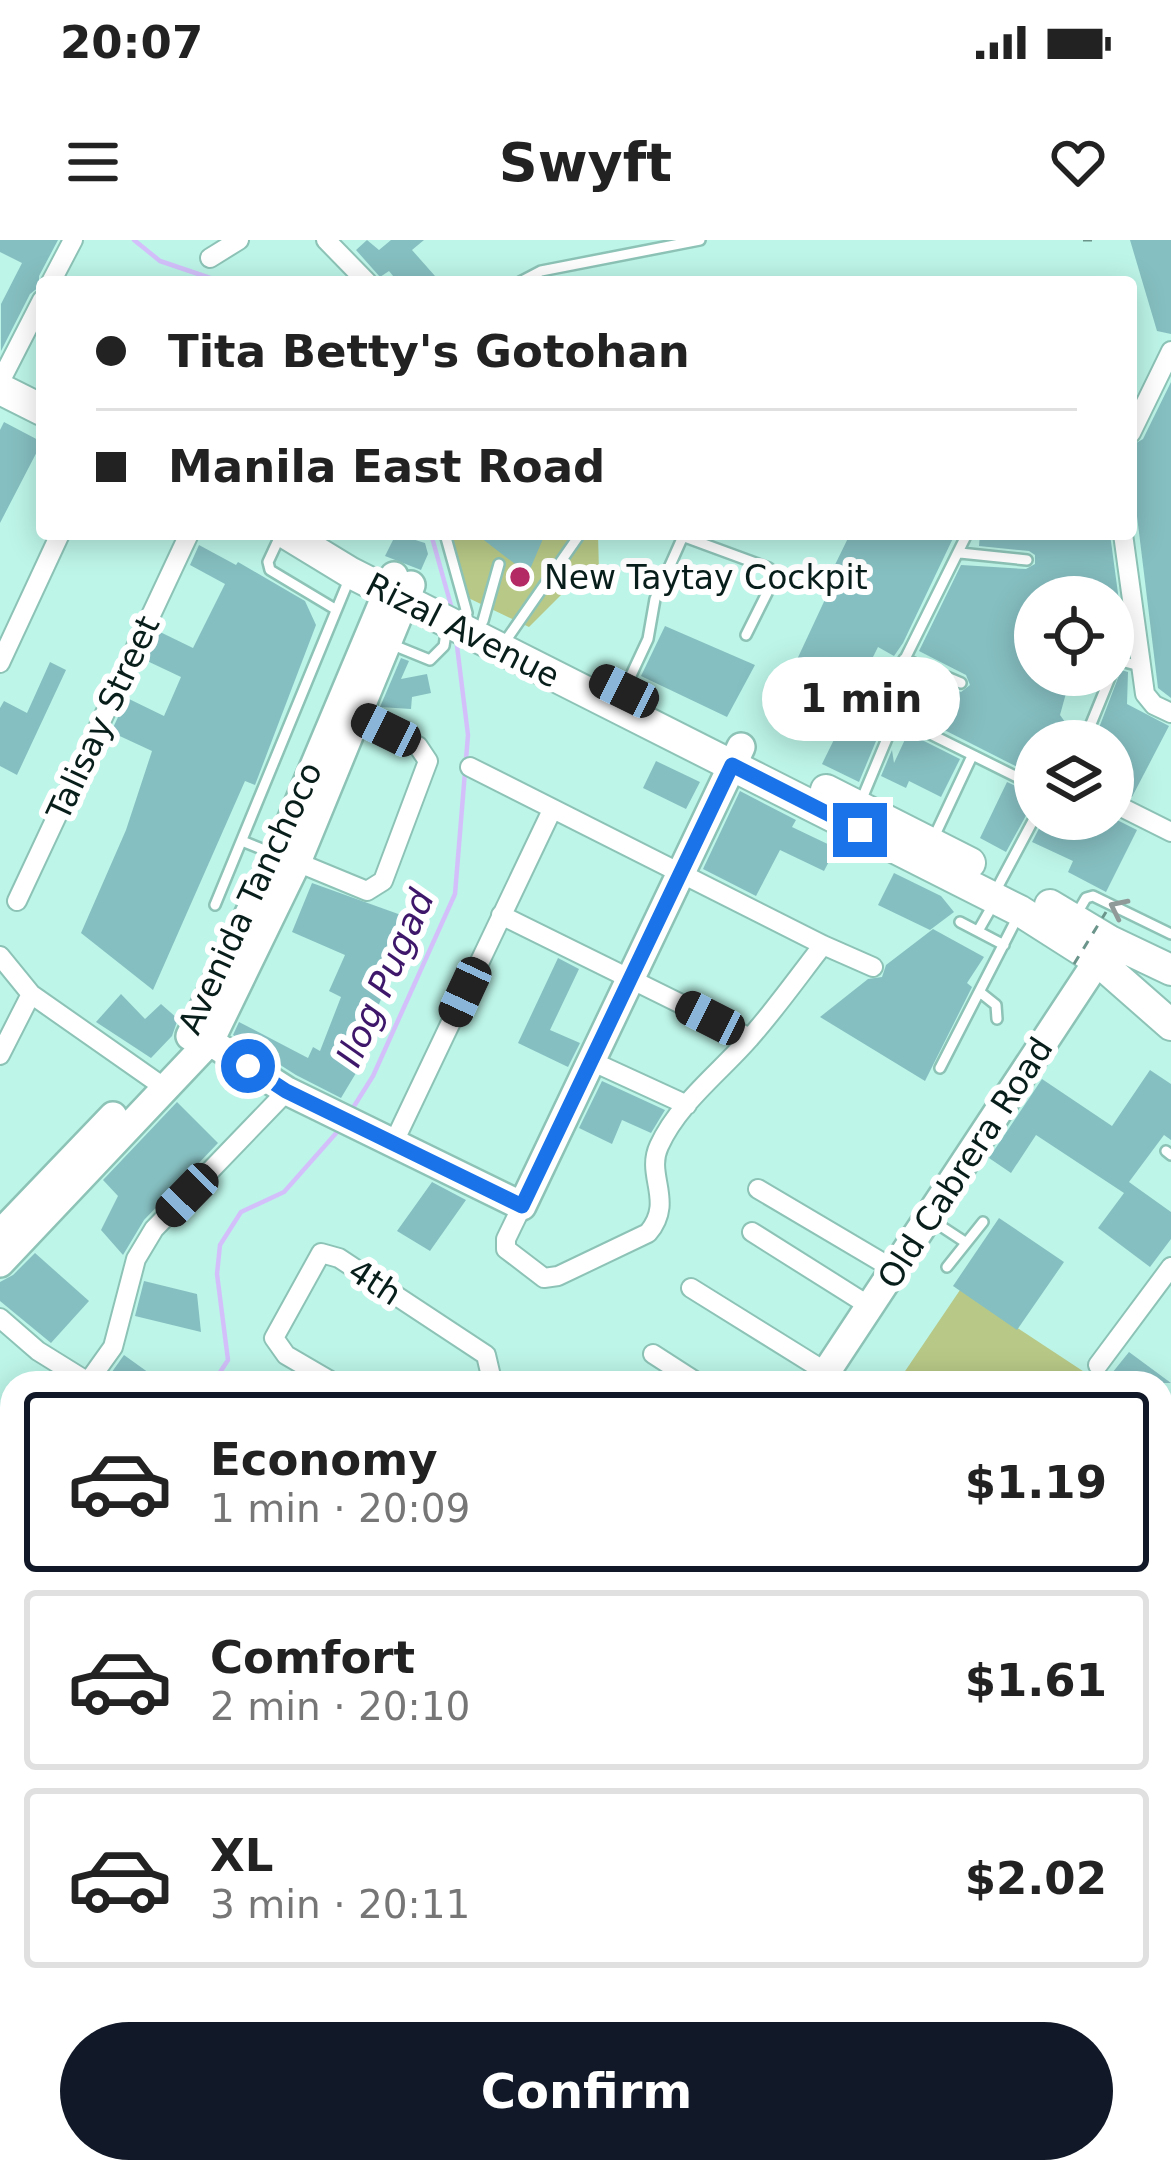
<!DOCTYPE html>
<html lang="en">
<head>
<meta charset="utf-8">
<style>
  body { margin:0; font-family:"DejaVu Sans",sans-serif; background:#f6f6f6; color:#222; height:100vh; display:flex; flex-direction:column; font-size:45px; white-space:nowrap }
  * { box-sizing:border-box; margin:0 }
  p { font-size:39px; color:#767676 }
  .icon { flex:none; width:66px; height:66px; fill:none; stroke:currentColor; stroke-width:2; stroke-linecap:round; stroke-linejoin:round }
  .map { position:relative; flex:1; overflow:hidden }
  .sheet { position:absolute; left:0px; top:1131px; width:1173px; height:813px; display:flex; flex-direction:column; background:#fff; border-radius:36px 36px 0 0; box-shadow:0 6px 30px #0003 }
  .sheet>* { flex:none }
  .banner { position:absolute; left:36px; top:36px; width:1101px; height:264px; border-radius:12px; box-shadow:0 6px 30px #0003; display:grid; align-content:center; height:264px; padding:0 60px; background:#fff }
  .buttons { position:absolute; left:1014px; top:336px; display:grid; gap:24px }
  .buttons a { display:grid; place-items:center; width:120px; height:120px; border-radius:50%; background:#fff; box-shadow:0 6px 30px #0003; font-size:60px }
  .end { position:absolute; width:54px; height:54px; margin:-27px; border:15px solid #1a73e8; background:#fff; box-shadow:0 0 0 6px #fff }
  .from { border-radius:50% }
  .bubble { position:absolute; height:84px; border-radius:42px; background:#fff; box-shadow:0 6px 30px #0003; font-size:39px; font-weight:800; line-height:84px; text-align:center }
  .car { position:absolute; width:36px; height:72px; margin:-36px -18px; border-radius:15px; box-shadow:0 0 9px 3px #0007; background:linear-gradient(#222 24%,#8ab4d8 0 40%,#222 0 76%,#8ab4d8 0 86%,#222 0) }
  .banner b { display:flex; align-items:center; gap:42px; height:114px; font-size:45px }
  .banner b+b { border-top:3px solid #e0e0e0 }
  .banner i { width:30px; height:30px; background:#222 }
  ul { padding:21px 0 0; list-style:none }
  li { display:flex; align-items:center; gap:36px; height:180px; margin:0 24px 18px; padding:0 36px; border:6px solid #e0e0e0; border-radius:12px }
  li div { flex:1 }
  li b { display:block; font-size:45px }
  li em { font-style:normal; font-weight:800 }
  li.current { border-color:#111827 }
  li>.icon { width:108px; height:108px; stroke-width:1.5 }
  .button { display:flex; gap:24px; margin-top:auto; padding:24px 60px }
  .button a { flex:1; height:138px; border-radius:72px; background:#111827; color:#fff; font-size:48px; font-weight:800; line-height:138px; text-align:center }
  .status { display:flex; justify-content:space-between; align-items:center; height:84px; padding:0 60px; background:#fff; direction:ltr }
  .status svg { height:33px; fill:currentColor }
  header { display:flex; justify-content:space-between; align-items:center; height:156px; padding:0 60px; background:#fff; font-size:54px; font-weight:800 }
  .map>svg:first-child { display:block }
</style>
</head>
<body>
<div class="status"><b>20:07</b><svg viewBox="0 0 49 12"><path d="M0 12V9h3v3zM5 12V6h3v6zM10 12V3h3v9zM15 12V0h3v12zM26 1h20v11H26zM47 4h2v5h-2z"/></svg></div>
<header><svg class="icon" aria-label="menu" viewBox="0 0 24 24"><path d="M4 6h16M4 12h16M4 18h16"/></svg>Swyft<svg class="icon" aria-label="heart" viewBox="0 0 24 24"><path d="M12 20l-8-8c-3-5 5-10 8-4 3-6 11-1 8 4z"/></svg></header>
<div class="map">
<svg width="1171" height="1942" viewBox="0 0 1171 1942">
  <rect width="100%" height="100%" fill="#bdf5e8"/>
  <path fill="#b8c987" d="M440,294H598L599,332L574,342L529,387L458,353Z
    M960,1050L1101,1143H897Z"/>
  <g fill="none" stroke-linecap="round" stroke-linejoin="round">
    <path stroke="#d3c0fb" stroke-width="4.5" d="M134,0L160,21L222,42
      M431,294L452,369
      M351,871L373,836L455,654L468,495L456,398
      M213,1143L228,1120L217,1034L220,1005L241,972L284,952L338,891
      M12,1303L4,1311L12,1417L7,1436L12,1453
      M0,1615L12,1595
      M0,1833H12
      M12,1899L6,1909L12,1932"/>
  </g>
  <path fill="#86bfc1" d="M0,0H58L39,36V47L30,54L1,111V64L22,23L0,12Z
    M367,0L379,10L391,0H424L412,10L435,36L428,42H398L389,31L380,37L356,10Z
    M1130,0H1171V94L1157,91Z
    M1171,142V458L1158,448L1131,227V206L1143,199Z
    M4,182L42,202L0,283V190Z
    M396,294L425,303L428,314L421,330L385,316Z
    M476,294H545L528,334Z
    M850,294H955L903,403L894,416L878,407L846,471L787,441L835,338L831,333Z
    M980,294H1110L1126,413L1113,410V357H1035V435H1071L1060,475L1065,482L1058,501H1035V536L905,470L903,443L907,434L939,451L942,445L961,452L970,445L966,435L919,411L961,325L1026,329L1035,324V315L1029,311L979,306Z
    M199,305L236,325L238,322L305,361L316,385L255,545L245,541L153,750L81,693L126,590L152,511L111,492L127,458L164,476L181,437L145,420L158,391L193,408L225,344L190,325Z
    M665,386L755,425L727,477L641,436Z
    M401,418L409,421L401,439L427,434L431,453L412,457L411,469L380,467Z
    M50,422L66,430L17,535L0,526V468L4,461L27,473Z
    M1121,430L1128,432L1127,464L1169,486L1132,557L1113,550V501H1094Z
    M850,467L886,477L859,542L822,524Z
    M908,493L960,519L941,557L909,541L906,548L881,536L892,510L894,523Z
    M656,521L700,542L686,569L643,548Z
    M1007,542L1035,555V559L1006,612L980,598Z
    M740,551L796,580L792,587L836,608L824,631L780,610L756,656L703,629Z
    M1113,578L1137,590L1106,652L1068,632L1073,621L1032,602L1044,579Z
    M894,633L941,656L954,672L930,690L878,665Z
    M312,643L415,680L353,825L359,828L341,858L296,835L233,795L239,782L308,818L313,807L320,811L341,757L329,751L345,715L292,692Z
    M933,689L984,717L967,743L972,747L925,841L820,777L868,739L882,737L886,725Z
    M558,718L579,729L550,790L580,803L568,827L518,803Z
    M121,754L145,779L161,764L178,779L172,796L151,818L96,782Z
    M1150,830L1171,844V900L1164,895L1129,942L1171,972V999L1150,1027L1098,988L1124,953L1036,895L1011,933L989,918L1042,839L1112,886Z
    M602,841L665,870L651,893L622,880L612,904L579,888Z
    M177,862L218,903L144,980L123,1015L101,990L118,956L103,940Z
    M432,942L466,960L430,1011L397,991Z
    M999,978L1064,1022L1017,1090L953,1046Z
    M35,1013L89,1061L51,1103L0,1061V1042L13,1035Z
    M144,1041L197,1054L201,1092L135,1076Z
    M1129,1112L1171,1143H1104Z
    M124,1115L163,1143H104Z"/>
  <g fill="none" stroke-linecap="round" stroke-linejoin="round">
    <g stroke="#8dc3b7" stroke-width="14">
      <path id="lane" d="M520,42L541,31L700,0
        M281,294L268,322L270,330L335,369
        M445,294L467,373
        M682,296L769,328L773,341L746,395
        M960,313L1027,320
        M483,381L499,324
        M504,403L580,294
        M393,405L430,420L444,406L447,387
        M904,419L961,443
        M1113,419L1140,426
        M619,461L648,399L655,359L684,294
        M896,477L1035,546
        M1084,501L1111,435
        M861,561L896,477L894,441L967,294
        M934,597L972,516
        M242,601L272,613
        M995,652L1035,577
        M215,665L350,337
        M1076,675L1086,658L1093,656L1171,694
        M960,682L1004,705
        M978,691L994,663
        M981,753L996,765L997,779
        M940,828L1017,678
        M1166,911L1171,915
        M933,981L965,1002
        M947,1027L983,982"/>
    </g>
    <g stroke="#8dc3b7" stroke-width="22">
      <path id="street" d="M326,0L367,42
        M210,18L239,0
        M51,42L73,0
        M0,142L42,60
        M1131,193L1171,111
        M1123,294L1145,454L1154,465L1171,473
        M0,423L60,294
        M470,527L823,705L873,727
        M1113,563L1171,592
        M287,618L367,651L383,641L428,521L418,506L347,471
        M17,661L189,294
        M501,675L750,798
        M0,716L31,754L165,848
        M0,815L31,754
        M589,820L687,865
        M393,904L552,570
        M758,949L895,1030
        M522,966L506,999V1009L544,1038L558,1036L648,993C675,961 645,936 659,906C678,864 719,833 748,800C775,770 798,737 823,705
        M752,992L871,1067
        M691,1048L826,1132
        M0,1078L38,1111L88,1142L113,1107L136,1019L154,989L287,851
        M653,1114L698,1143
        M1098,1125L1171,1027
        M334,1143L286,1115L274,1098L321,1013L339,1018L486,1115L490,1132L485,1143
        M1161,1807L1171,1797
        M366,1932L406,1942
        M851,1932L871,1942
        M1032,1942L1041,1932"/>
    </g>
    <g stroke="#8dc3b7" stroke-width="32">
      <path id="secondary" d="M195,792L287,851L522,966L741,507
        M190,796L272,626L394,336
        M0,994L113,876
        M0,1023L210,801L297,622L411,345
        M819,1143L1108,705
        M350,1942L355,1932"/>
    </g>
    <g stroke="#8dc3b7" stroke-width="34">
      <path id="primary" d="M0,149L42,170
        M287,294L351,333L1020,671L1097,720L1171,785
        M826,550L970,623
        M1050,665L1110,701L1171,730"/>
    </g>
    <path stroke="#6b948b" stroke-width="3" stroke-dasharray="9 9" stroke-linecap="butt" d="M1083,0H1093"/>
    <use href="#lane" stroke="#fff" stroke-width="9"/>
    <use href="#street" stroke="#fff" stroke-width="18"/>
    <use href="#secondary" stroke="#fff" stroke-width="27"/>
    <use href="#primary" stroke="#fff" stroke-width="30"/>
    <path stroke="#6b948b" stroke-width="3" stroke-dasharray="9 9" stroke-linecap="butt" d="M1074,724L1106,672"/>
  </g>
  <defs><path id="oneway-chevron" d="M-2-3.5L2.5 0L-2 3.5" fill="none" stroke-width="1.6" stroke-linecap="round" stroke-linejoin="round" transform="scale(3)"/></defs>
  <use stroke="#909a98" href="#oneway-chevron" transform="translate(1118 668) rotate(-154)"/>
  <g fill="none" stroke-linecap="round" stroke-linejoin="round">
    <path stroke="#1a73e8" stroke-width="15" d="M248,826L286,851L522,966L732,525L860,590"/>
  </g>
  <circle fill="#b42a65" stroke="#fff" stroke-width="4.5" cx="520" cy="337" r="12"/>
  <g text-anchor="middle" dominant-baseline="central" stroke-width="12" stroke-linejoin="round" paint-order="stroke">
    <g font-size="33" fill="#081e1a" stroke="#fff" text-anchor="start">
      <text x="544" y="337">New Taytay Cockpit</text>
    </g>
    <g font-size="33" fill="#081e1a" stroke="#fff">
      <text transform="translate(463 390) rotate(27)">Rizal Avenue</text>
      <text transform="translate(103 478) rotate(-65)">Talisay Street</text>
      <text transform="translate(250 658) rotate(-65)">Avenida Tanchoco</text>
      <text transform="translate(965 923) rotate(-57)">Old Cabrera Road</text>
      <text transform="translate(375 1042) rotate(33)">4th</text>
    </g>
    <g font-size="36" font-style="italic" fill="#3e176a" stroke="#fff">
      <text transform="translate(385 738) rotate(-66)">Ilog Pugad</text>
    </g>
  </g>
</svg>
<div class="buttons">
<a><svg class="icon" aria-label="locate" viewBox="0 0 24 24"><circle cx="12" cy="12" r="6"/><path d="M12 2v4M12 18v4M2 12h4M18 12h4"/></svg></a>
<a><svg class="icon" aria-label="layers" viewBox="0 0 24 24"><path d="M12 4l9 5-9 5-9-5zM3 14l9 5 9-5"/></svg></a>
</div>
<i class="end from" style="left:248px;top:826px"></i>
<i class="end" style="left:860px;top:590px"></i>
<div class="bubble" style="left:762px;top:417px;width:198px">1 min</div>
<i class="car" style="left:624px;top:451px;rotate:296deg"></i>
<i class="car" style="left:386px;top:490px;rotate:296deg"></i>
<i class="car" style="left:465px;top:752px;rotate:205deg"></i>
<i class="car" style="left:710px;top:778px;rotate:297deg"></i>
<i class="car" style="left:187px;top:955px;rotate:224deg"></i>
<div class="banner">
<b><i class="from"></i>Tita Betty's Gotohan</b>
<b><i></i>Manila East Road</b>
</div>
<section class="sheet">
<ul>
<li class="current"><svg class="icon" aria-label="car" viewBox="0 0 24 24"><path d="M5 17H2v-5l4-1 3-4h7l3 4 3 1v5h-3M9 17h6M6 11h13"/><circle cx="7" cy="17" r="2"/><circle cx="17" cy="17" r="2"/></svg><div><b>Economy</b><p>1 min · 20:09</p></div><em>$1.19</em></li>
<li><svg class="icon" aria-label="car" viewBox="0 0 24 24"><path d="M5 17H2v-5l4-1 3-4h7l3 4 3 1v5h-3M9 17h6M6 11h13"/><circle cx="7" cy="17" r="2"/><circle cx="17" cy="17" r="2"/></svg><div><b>Comfort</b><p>2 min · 20:10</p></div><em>$1.61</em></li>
<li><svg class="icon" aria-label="car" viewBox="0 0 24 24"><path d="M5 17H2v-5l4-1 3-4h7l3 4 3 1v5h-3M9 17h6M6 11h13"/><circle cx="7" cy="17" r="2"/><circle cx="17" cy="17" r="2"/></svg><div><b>XL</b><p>3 min · 20:11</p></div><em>$2.02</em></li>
</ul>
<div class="button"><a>Confirm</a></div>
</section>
</div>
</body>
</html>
